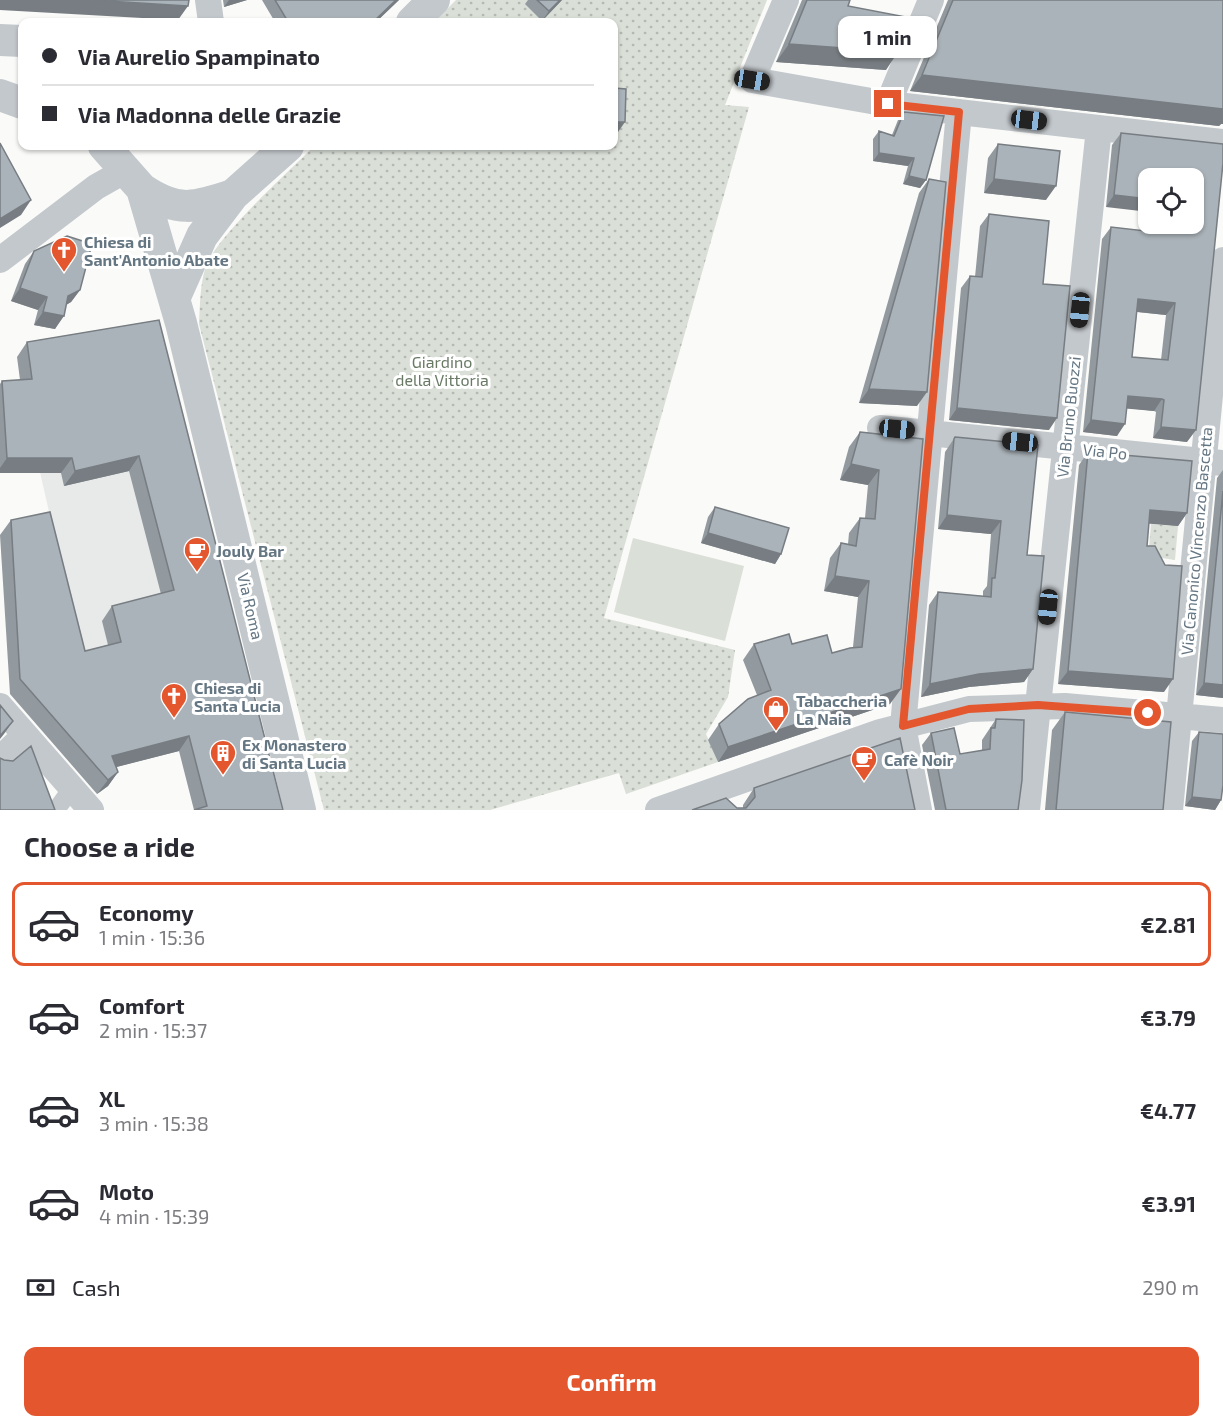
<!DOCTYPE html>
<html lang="en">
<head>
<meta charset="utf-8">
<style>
  body { margin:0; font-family:"Exo 2",sans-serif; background:#f2f2f3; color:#2b2b33; height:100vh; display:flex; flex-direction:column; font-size:22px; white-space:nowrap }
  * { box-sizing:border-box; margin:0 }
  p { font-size:20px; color:#7c7c81 }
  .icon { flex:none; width:33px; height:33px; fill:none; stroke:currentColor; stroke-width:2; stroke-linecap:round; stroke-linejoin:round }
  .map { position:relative; height:810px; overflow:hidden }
  .side { display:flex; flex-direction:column; background:#fff; flex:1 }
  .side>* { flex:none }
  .guide { position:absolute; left:18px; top:18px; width:600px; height:132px; border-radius:12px; box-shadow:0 2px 4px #0004; display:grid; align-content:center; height:132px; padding:0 24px; background:#fff }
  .tools { position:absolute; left:1138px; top:168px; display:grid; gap:12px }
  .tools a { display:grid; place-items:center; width:66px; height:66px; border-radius:12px; background:#fff; box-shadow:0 2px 4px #0004; font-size:30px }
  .end { position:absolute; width:27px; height:27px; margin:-14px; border:8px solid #e4572e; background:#fff; box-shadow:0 0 0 3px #fff }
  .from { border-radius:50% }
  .bubble { position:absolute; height:42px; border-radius:12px; background:#fff; box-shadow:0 2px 4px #0004; font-size:20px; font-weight:700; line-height:42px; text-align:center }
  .car { position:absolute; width:18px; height:36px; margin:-18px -9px; border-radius:8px; box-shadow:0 0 4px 2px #0007; background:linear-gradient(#222 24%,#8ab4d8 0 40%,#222 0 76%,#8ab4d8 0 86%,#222 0) }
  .guide b { display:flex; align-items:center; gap:21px; height:57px; font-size:22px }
  .guide b+b { border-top:2px solid #e1e1e2 }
  .guide i { width:15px; height:15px; background:#2b2b33 }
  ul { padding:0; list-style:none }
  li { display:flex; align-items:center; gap:18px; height:84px; margin:0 12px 9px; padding:0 12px; border:3px solid transparent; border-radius:12px }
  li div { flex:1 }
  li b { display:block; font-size:22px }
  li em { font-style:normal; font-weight:700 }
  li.selected { border-color:#e4572e }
  li>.icon { width:54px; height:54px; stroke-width:1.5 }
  h2 { padding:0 24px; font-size:27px; line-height:72px }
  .pay { display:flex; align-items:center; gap:15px; height:66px; padding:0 24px; font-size:22px }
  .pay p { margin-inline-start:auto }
  .cta { display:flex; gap:12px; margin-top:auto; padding:12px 24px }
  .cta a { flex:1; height:69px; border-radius:12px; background:#e4572e; color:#fff; font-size:24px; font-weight:700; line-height:69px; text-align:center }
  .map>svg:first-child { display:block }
</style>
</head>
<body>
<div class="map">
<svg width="1223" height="810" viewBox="0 0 1223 810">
  <defs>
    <pattern id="park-dots" width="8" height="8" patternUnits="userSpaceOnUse" patternTransform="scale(1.5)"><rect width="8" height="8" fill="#dadfd7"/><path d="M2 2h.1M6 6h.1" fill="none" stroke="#b4b9b4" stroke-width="1.8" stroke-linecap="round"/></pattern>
  </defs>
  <rect width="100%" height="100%" fill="#fafaf8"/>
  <path fill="#e8e9e9" d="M113,340L230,650L53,691L5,596L1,550L55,538L40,472Z"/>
  <path fill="#dadfd7" d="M633,538L744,566L725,641L614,612Z"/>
  <path fill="url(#park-dots)" d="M456,0H767L725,105L749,107L604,618L735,650L728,697L706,734L718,762L626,794L619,773L490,810H324L199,324C200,305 200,287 205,269C214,238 289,172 314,146H614V22H434Z
    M1151,524L1178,526L1175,560L1155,557L1149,548Z"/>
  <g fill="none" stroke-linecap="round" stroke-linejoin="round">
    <path stroke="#c3c8cc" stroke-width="18" d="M56,810L72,788"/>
    <path stroke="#c3c8cc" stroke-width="26" d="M208,0L211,22
      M786,0L752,80L888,104L1223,142
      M888,104L931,0
      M0,260L96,187L126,170
      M880,428L1223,463
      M0,706L91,810
      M0,759L25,735
      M658,810L880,732L969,709L1065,706L1223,720
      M919,810L903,726L959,112
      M1027,810L1099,128
      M1170,810L1223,260"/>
    <path stroke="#c3c8cc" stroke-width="32" d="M412,22L434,0
      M0,40L22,41
      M0,95L22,103
      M104,146L142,189L181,323L300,810
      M142,189C177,213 195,208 233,195
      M174,299L202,236L233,195L288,146"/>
  </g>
  <path fill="#929a9f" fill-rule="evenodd" d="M223,0H247L224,7Z
    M262,0H399L376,22H275Z
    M528,0H562L542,21L525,4Z
    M802,0H850L848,6L886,70L776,62Z
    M948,0H1223V124H1221L1219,126L910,91Z
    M904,112L926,180L920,188L903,184L908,166L873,161V139L879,131L892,135L898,120Z
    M1121,133L1223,144L1187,442L1153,438L1156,412L1154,411L1127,408L1117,436L1083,432L1102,239L1111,227L1156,232L1157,224H1194V178L1106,207L1112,145ZM1137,312L1166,315L1161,360L1132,357Z
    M998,144L1046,200L984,193L988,158Z
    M929,179L917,406L859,403L919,193Z
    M989,214L1043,284L1049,430L949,420L961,288L970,276L975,277L980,226Z
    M34,251L80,290L71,302L66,305L55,329L34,325L38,310L11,301L25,264Z
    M159,320L283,810H194L179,751L116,767L118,772L108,786L97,794L10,694L0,535L11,520L85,651L108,645L102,621L112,606L161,594L129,471L64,486L61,473H0V384L2,381L20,380L17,357L27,342Z
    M860,432L923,439L890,704L718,762L708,740L719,724L757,695L743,660L754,644H792L832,653L853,647L858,597L824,591L830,558L841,543L848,544L849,533L860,518H865L868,485L840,480L849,447Z
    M955,437L1027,555L1033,669L1024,682L969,687L921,697L929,605L938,592L983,596V591L987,586L991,534L938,529L945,452Z
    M1088,452L1187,513L1178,526L1149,523L1147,546L1164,692L1058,684L1079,465Z
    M1223,470V698L1196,695L1217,478Z
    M715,507L781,554L775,564L701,543L708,517Z
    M1065,712L1163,810H1045L1052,730Z
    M996,719L1018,810H935L922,745L931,733L960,754L982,751V740Z
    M1199,732L1221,800L1215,810L1185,806L1192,741Z
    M754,788L915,810L737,808H743V805Z"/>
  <path fill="#777d82" d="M0,0H91L188,6L178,20L0,10Z
    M229,0H247L224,7Z
    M396,0H399L376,22H373Z
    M560,0H562L542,21L549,11Z
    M287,20L365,22H285Z
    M789,44L898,52L886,70L776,62Z
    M922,75L1223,109V124H1221L1219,126L910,91Z
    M614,122H625L618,132L614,131Z
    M879,153L914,158L908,166L873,161Z
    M909,176L926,180L920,188L903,184Z
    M994,179L1056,186L1046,200L984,193Z
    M1114,195L1149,199V212L1106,207Z
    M31,200L21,215L0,228V219Z
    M20,288L47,297L38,310L11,301Z
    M80,290L71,302L59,309L68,296Z
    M1138,299L1175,303L1166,315L1129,311Z
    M43,312L64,316L55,329L34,325Z
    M869,389L927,392L917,406L859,403Z
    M1128,396L1162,399L1154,411L1120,408Z
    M957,408L1057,418L1049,430L949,420Z
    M1091,420L1125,424L1117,436L1083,432Z
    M1161,427L1196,430L1187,442L1153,438Z
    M139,456L129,471L64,486L75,471Z
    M7,458H72L61,473H0V468Z
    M851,464L879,470L868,485L840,480Z
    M1150,510L1187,513L1178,526L1141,523Z
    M947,515L1001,521L991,534L938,529Z
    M708,533L781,554L775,564L701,543Z
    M835,576L869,581L858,597L824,591Z
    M1033,669L1024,682L969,687L921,697L930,684L979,674Z
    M1068,671L1173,679L1164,692L1058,684Z
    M1204,683L1223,685V698L1196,695Z
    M901,689L890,704L718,762L728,747Z
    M13,721L4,734L0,739V736Z
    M189,736L179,751L101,771L112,756Z
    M118,772L108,786L97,794L108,780Z
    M1192,797L1221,800L1215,810L1185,806Z"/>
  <path fill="#aab3b9" stroke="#777d82" stroke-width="1.5" fill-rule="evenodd" d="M91,0H189L188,6Z
    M275,0H396L373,22L287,20Z
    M537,0H560L549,11Z
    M807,0H850L848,6L911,18L898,52L789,44Z
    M953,0H1223V109L922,75Z
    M614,88L626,89L625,122H614Z
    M904,112L944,116L926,180L909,176L914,158L879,153V131L894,136Z
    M1121,133L1223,144V163L1196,430L1161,427L1164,400L1162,399L1128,396L1125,424L1091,420L1111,227L1163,233L1164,224H1194V178H1149V199L1114,195ZM1138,299L1175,303L1168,360L1132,357Z
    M0,143L31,200L0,219Z
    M998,144L1060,151L1056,186L994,179Z
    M929,179L946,182L927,392L869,389Z
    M989,214L1049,221L1043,284L1070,286L1057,418L957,408L970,276L982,277Z
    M67,236L92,244L80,290L68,296L64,316L43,312L47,297L20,288L34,251Z
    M159,320L283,810H194L207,806L189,736L112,756L118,772L108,780L20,679L11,520L50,512L85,651L121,642L112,606L174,590L139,456L75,471L72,458H7L2,381L32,379L27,342Z
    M860,432L923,439L901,689L728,747L719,724L748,699L771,690L754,644L789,634L792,644L827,635L832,653L850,648L862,647L869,581L835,576L841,543L856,546L860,518L875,519L879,470L851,464Z
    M955,437L1038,445L1027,555L1044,556L1033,669L979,674L930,684L938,592L991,597L992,578H995L1001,521L947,515L954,439Z
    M1088,452L1192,461L1187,513L1150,510L1147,546H1155L1165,565L1182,566L1173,679L1068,671Z
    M1223,491V685L1204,683Z
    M715,507L789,528L781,554L708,533Z
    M0,705L13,721L0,736Z
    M1065,712L1171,722L1163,810H1056Z
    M996,719L1024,720L1022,780L1018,810H946L931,733L954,728L960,754L990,749L991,728H995Z
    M1199,732L1223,734V785L1221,800L1192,797Z
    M900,738L915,810H692L726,798L737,808H746L755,797L754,788Z
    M31,746L55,810H0V758L4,760L13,761Z"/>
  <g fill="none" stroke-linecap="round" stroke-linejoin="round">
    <path stroke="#e4572e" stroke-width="8" d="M888,104L959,112L903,726L969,709L1038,705L1148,713"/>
  </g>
  <defs>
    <g id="church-pin" transform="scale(1.35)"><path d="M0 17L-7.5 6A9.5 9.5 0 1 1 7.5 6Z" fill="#e4572e" stroke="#fff"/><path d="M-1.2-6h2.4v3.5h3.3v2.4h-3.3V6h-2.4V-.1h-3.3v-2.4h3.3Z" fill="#fff"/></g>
    <g id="cafe-pin" transform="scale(1.35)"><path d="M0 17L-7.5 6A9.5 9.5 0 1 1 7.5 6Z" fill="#e4572e" stroke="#fff"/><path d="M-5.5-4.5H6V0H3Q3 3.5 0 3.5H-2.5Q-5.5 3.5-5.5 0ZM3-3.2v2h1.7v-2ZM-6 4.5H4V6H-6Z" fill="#fff"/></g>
    <g id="shop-pin" transform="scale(1.35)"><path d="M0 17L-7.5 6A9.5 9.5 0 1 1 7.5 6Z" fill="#e4572e" stroke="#fff"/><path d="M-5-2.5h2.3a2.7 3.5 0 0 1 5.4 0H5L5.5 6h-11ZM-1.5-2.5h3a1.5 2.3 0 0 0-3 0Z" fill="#fff"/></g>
    <g id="building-pin" transform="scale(1.35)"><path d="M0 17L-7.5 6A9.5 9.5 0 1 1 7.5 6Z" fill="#e4572e" stroke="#fff"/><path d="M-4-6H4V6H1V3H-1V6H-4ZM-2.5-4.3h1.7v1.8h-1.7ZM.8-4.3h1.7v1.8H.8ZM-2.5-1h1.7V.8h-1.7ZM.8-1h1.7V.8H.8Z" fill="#fff"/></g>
  </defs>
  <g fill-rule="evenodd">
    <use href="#church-pin" x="64" y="250"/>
    <use href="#cafe-pin" x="197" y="550"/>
    <use href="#church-pin" x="174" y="696"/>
    <use href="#shop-pin" x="776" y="709"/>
    <use href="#building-pin" x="223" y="753"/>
    <use href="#cafe-pin" x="864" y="759"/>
  </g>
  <g text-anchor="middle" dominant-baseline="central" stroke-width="6" stroke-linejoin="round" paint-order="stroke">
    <g font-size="16" font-weight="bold" fill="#657683" stroke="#fff" text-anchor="start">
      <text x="84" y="241">Chiesa di<tspan x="84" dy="18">Sant'Antonio Abate</tspan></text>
      <text x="216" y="550">Jouly Bar</text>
      <text x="194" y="687">Chiesa di<tspan x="194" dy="18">Santa Lucia</tspan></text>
      <text x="796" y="700">Tabaccheria<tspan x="796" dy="18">La Naia</tspan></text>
      <text x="242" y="744">Ex Monastero<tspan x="242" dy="18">di Santa Lucia</tspan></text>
      <text x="884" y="759">Cafè Noir</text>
    </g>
    <g font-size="16" fill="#687a64" stroke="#fff">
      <text x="442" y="361">Giardino<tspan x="442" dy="18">della Vittoria</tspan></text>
    </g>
    <g font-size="16" fill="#657683" stroke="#fff">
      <text transform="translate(1068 417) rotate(-84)">Via Bruno Buozzi</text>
      <text transform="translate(1105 451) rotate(6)">Via Po</text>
      <text transform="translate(1196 541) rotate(-85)">Via Canonico Vincenzo Bascetta</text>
      <text transform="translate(251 606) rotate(77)">Via Roma</text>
    </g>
  </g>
</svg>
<div class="tools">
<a><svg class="icon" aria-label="locate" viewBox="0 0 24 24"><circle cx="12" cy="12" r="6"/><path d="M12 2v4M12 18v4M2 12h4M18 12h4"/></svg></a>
</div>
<i class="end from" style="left:1148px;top:713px"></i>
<i class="end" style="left:888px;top:104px"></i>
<div class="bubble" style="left:838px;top:16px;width:99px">1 min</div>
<i class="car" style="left:752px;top:80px;rotate:99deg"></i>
<i class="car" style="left:1029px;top:120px;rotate:97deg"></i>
<i class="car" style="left:1080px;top:310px;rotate:186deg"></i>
<i class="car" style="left:897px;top:429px;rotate:96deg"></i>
<i class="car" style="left:1020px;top:442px;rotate:276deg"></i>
<i class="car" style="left:1048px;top:607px;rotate:186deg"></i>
<div class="guide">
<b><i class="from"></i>Via Aurelio Spampinato</b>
<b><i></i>Via Madonna delle Grazie</b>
</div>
</div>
<section class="side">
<h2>Choose a ride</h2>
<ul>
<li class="selected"><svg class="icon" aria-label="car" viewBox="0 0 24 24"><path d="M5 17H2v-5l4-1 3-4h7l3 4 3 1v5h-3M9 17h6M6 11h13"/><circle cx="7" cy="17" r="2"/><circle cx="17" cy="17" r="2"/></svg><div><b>Economy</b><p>1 min · 15:36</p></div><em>€2.81</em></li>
<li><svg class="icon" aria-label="car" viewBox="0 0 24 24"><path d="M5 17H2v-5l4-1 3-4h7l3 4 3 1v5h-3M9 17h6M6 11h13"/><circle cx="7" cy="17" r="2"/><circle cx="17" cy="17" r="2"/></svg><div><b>Comfort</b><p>2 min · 15:37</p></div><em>€3.79</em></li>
<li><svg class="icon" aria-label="car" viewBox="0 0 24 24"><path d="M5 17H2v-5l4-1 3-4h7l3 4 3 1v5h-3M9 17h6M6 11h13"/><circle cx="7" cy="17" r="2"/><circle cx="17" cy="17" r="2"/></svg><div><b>XL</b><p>3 min · 15:38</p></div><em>€4.77</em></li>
<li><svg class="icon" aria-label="car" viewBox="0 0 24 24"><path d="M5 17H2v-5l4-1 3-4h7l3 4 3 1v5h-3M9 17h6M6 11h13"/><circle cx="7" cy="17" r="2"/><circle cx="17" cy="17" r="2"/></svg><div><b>Moto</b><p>4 min · 15:39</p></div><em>€3.91</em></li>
</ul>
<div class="pay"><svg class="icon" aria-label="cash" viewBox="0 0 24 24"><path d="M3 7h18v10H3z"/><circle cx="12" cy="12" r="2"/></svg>Cash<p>290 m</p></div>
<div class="cta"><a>Confirm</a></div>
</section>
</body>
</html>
